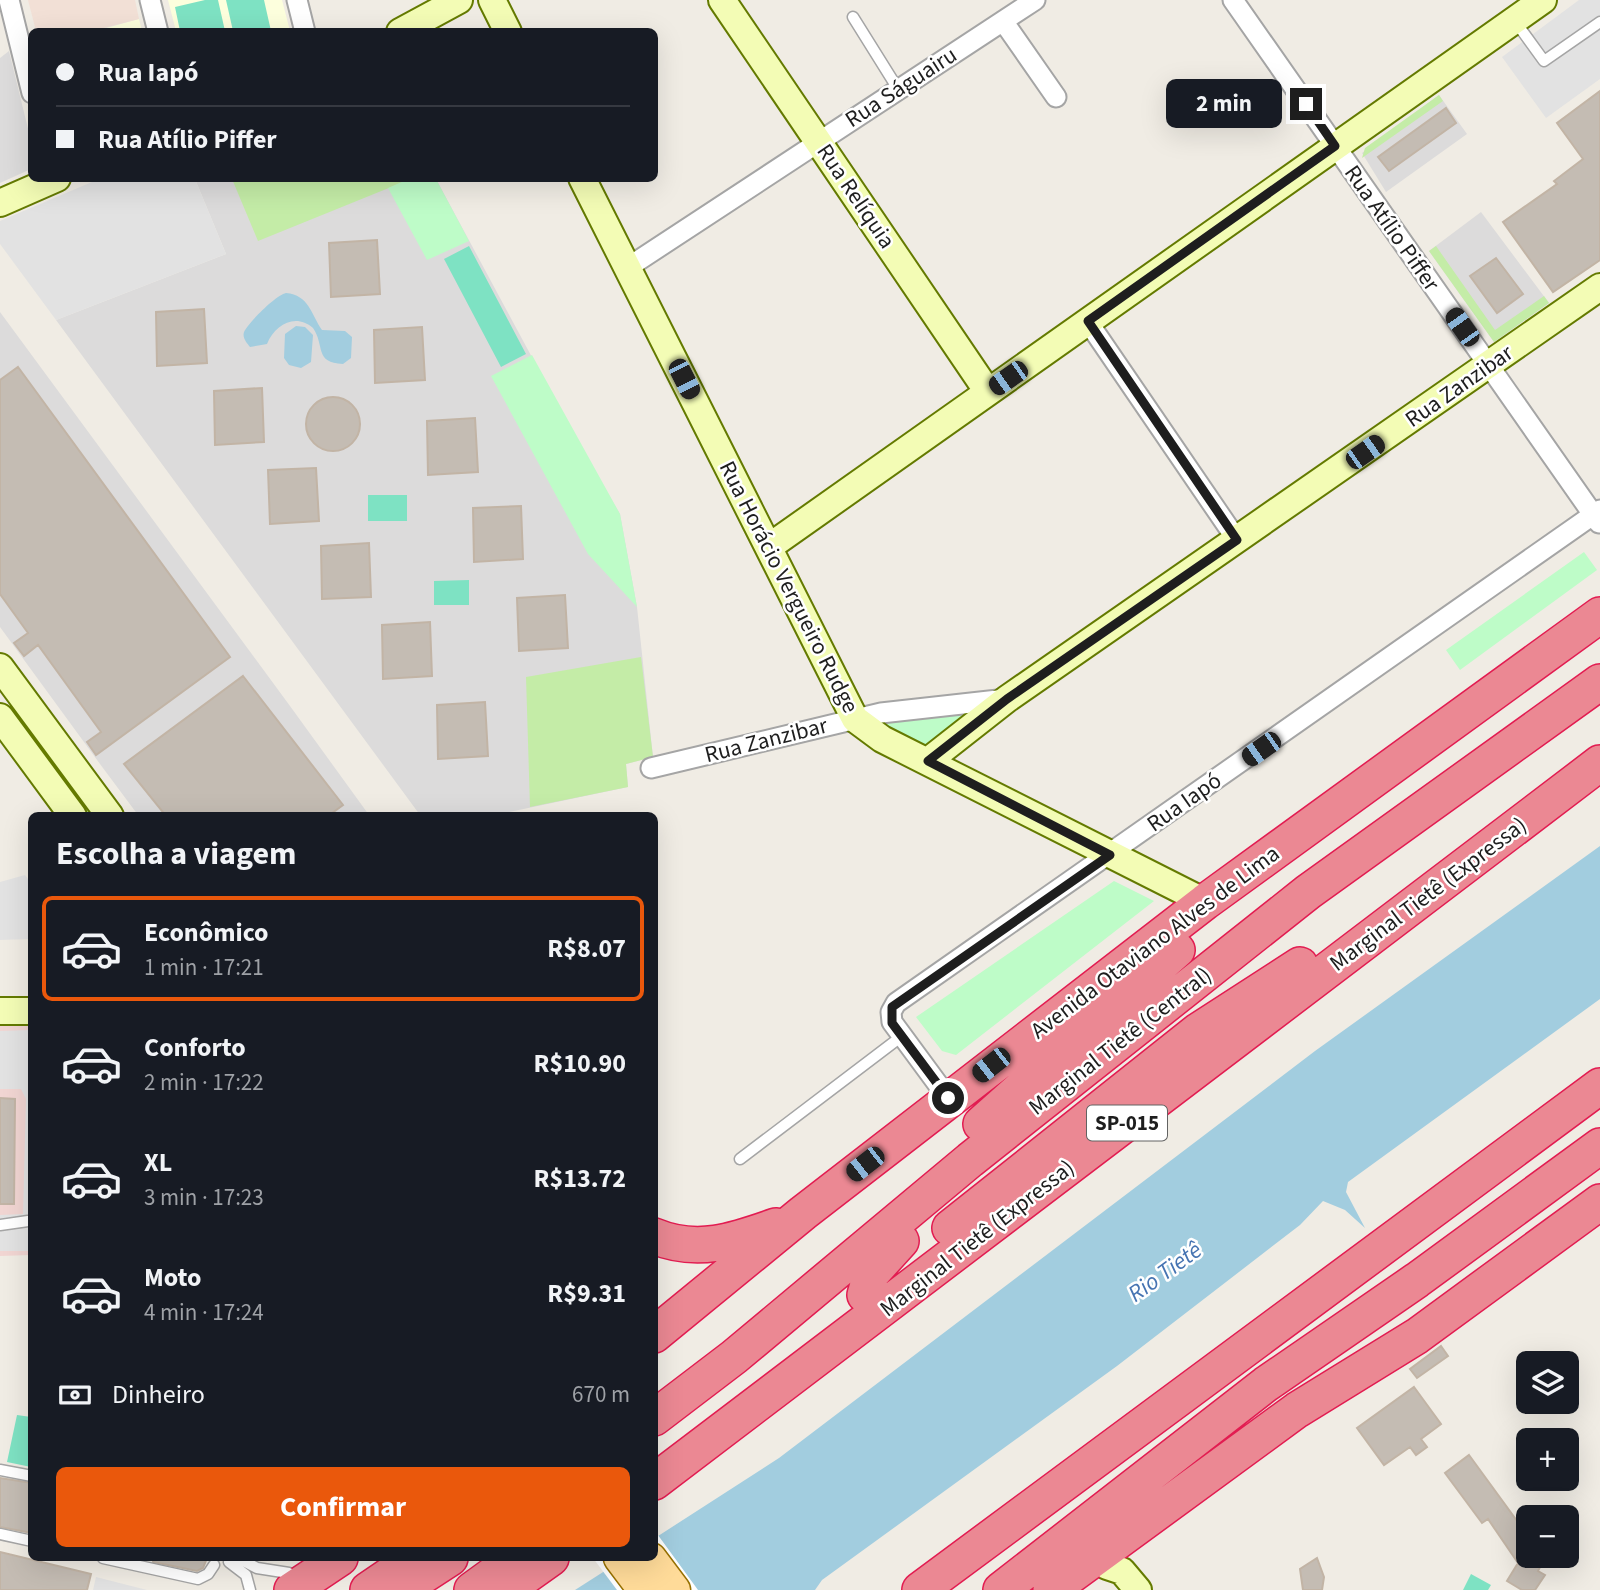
<!DOCTYPE html>
<html lang="pt">
<head>
<meta charset="utf-8">
<style>
  body { margin:0; font-family:"Source Sans 3",sans-serif; background:#20242c; color:#f1f3f6; height:100vh; display:flex; flex-direction:column; font-size:26px; white-space:nowrap }
  * { box-sizing:border-box; margin:0 }
  p { font-size:23px; color:#9ea1a6 }
  .icon { flex:none; width:38px; height:38px; fill:none; stroke:currentColor; stroke-width:2; stroke-linecap:round; stroke-linejoin:round }
  .map { position:relative; flex:1; overflow:hidden }
  .panel { position:absolute; left:28px; top:812px; width:630px; height:749px; display:flex; flex-direction:column; background:#171b24; border-radius:10px; box-shadow:0 7px 28px #0002 }
  .panel>* { flex:none }
  .top-card { position:absolute; left:28px; top:28px; width:630px; height:154px; border-radius:10px; box-shadow:0 7px 28px #0002; display:grid; align-content:center; height:154px; padding:0 28px; background:#171b24 }
  .fabs { position:absolute; left:1516px; top:1351px; display:grid; gap:14px }
  .fabs a { display:grid; place-items:center; width:63px; height:63px; border-radius:10px; background:#171b24; box-shadow:0 7px 28px #0002; font-size:35px }
  .end { position:absolute; width:32px; height:32px; margin:-16px; border:9px solid #1e1e1e; background:#fff; box-shadow:0 0 0 4px #fff }
  .from { border-radius:50% }
  .bubble { position:absolute; height:49px; border-radius:10px; background:#171b24; box-shadow:0 7px 28px #0002; font-size:23px; font-weight:700; line-height:49px; text-align:center }
  .car { position:absolute; width:21px; height:42px; margin:-21px -10px; border-radius:9px; box-shadow:0 0 5px 2px #0007; background:linear-gradient(#222 24%,#8ab4d8 0 40%,#222 0 76%,#8ab4d8 0 86%,#222 0) }
  .top-card b { display:flex; align-items:center; gap:24px; height:66px; font-size:26px }
  .top-card b+b { border-top:2px solid #363941 }
  .top-card i { width:18px; height:18px; background:#f1f3f6 }
  ul { padding:0; list-style:none }
  li { display:flex; align-items:center; gap:21px; height:105px; margin:0 14px 10px; padding:0 14px; border:4px solid transparent; border-radius:10px }
  li div { flex:1 }
  li b { display:block; font-size:26px }
  li em { font-style:normal; font-weight:700 }
  li.selected { border-color:#ea580c }
  li>.icon { width:63px; height:63px; stroke-width:1.5 }
  h2 { padding:0 28px; font-size:32px; line-height:84px }
  .pay { display:flex; align-items:center; gap:18px; height:77px; padding:0 28px; font-size:26px }
  .pay p { margin-inline-start:auto }
  .primary-button { display:flex; gap:14px; margin-top:auto; padding:14px 28px }
  .primary-button a { flex:1; height:80px; border-radius:10px; background:#ea580c; color:#fff; font-size:28px; font-weight:700; line-height:80px; text-align:center }
  .map>svg:first-child { display:block }
</style>
</head>
<body>
<div class="map">
<svg width="1600" height="1590" viewBox="0 0 1600 1590">
  <rect width="100%" height="100%" fill="#f0ece4"/>
  <path fill="#dcdbdb" d="M9,51L31,141V169L0,183V58Z
    M1439,95L1467,134L1386,192L1362,153Z
    M195,179H436L584,454L620,514L637,607L653,757L626,764L628,787L495,815H420L56,320L226,254Z
    M1481,212L1549,303L1494,342L1429,251Z
    M0,312L290,706L369,815H138L100,764L0,627Z"/>
  <path fill="#f1d5d2" d="M0,1025H31V1255L0,1256Z"/>
  <path fill="#fdffdd" d="M168,0H282L290,31H176Z
    M139,19L142,31L92,32Z"/>
  <path fill="#f2e0d6" d="M28,0H135L139,19L92,31H36Z"/>
  <path fill="#c4eca7" d="M1439,95L1443,101L1362,158L1365,148Z
    M232,179H411L258,241Z
    M1436,246L1495,330L1544,296L1549,303L1494,342L1429,251Z
    M641,657L653,757L626,764L628,787L530,807L526,677Z
    M15,706L96,815H86L9,710Z"/>
  <path fill="#befcc8" d="M411,178L436,179L469,241L427,260L388,188Z
    M532,355L620,514L637,607L588,554L491,376Z
    M1584,552L1597,570L1460,670L1446,650Z
    M982,708L927,749L876,722Z
    M1114,881L1154,901L956,1055L942,1051L916,1017Z"/>
  <path fill="#7ee2c3" d="M205,0H218L225,31H180L175,7Z
    M226,0H264L271,31H233Z
    M469,246L526,354L501,367L444,259Z
    M368,495H407V521H368Z
    M469,580V605H434V581Z
    M17,1415L31,1417V1467L7,1462Z
    M1471,1574L1491,1585L1488,1590H1463Z"/>
  <path fill="#e2e2e2" d="M1579,0H1600V79L1546,118L1502,57Z
    M99,179H195L226,254L56,320L0,244V221Z
    M25,875L31,883V939L0,940V882Z
    M31,1030V1251H0V1215L23,1214L26,1099L21,1089H0V1031Z
    M96,1577L147,1590H93Z"/>
  <path fill="#a2cddf" d="M286,293C309,295 311,314 322,330L345,331L352,337L351,358L343,364C314,363 325,345 313,328C296,313 275,324 267,344L250,347C247,343 242,338 244,332C248,323 276,295 286,293Z
    M296,326L305,327L313,335L311,362L301,368L289,365L284,358L285,334Z
    M1600,846V999L1348,1182L1346,1192L1365,1228L1345,1210L1323,1201L1300,1225L1117,1366L822,1580L815,1590H575L625,1558H654L655,1538L779,1458L1315,1051Z"/>
  <path fill="#fff" d="M655,1531L698,1590H617L593,1558H654Z"/>
  <path fill="#c4bcb3" stroke="#c2b4a5" stroke-width="2" d="M1600,91V260L1553,292L1503,222L1557,184L1554,181L1583,159L1557,123Z
    M1446,108L1456,123L1389,171L1378,157Z
    M377,240L380,294L331,297L329,243Z
    M1496,258L1523,294L1497,313L1470,276Z
    M204,309L207,363L157,366L156,312Z
    M422,327L425,380L375,383L374,330Z
    M18,367L230,657L96,755L87,742L101,732L38,645L24,656L14,643L28,633L0,594V380Z
    M262,388L264,442L215,445L214,391Z
    M306 424a27 27 0 1 1 54 0a27 27 0 1 1-54 0Z
    M475,418L478,472L428,475L427,421Z
    M316,468L319,521L270,524L268,470Z
    M521,506L523,559L474,562L473,508Z
    M369,543L371,597L322,599L321,546Z
    M565,595L568,648L519,651L517,598Z
    M430,622L432,676L383,679L382,625Z
    M243,676L343,805L328,816H166L124,764Z
    M485,702L488,756L438,759L437,705Z
    M0,1098L15,1099L14,1204H0Z
    M1441,1346L1448,1356L1417,1378L1410,1369Z
    M1414,1387L1441,1424L1421,1439L1427,1447L1416,1455L1410,1447L1384,1465L1357,1428Z
    M1469,1455L1528,1536V1557L1541,1565L1538,1571L1545,1575L1535,1590H1522L1507,1581L1518,1563L1488,1519L1482,1523L1445,1473Z
    M0,1478L32,1483V1533L0,1527Z
    M0,1552L91,1574L87,1590H0Z
    M154,1558H207L203,1568L197,1571L153,1562Z
    M1317,1558L1324,1577L1322,1590H1303L1300,1569Z"/>
  <g fill="none" stroke-linecap="round" stroke-linejoin="round">
    <g stroke="#a5a5a5" stroke-width="13">
      <path id="lane" d="M853,17L898,89
        M1515,21L1544,61L1600,22
        M740,1159L902,1036
        M0,1225L28,1221
        M0,1470L32,1476
        M0,1534L32,1541
        M103,1558L198,1579L208,1574L214,1565
        M238,1558L257,1568L289,1573
        M229,1562L246,1575L250,1590"/>
    </g>
    <g stroke="#a5a5a5" stroke-width="23">
      <path id="street" d="M9,0L32,93
        M150,0L158,32
        M297,0L305,32
        M1233,0L1599,523
        M1003,21L1056,97
        M627,268L1035,0
        M1088,322L1237,540
        M651,768L881,713L1007,699
        M948,1098L892,1022L891,1012L896,1003L1600,510"/>
    </g>
    <g stroke="#647a00" stroke-width="30">
      <path id="secondary" d="M492,0L508,32
        M722,0L988,392
        M400,32L459,0
        M582,178L855,719L882,739L1205,902
        M0,203L57,178
        M769,547L1543,0
        M0,667L110,816
        M0,717L73,816
        M928,761L1007,699L1600,287
        M0,1011H32
        M1107,1566L1122,1571L1138,1590"/>
    </g>
    <g stroke="#987100" stroke-width="33">
      <path id="primary" d="M619,1558L643,1590
        M651,1558L675,1590"/>
    </g>
    <g stroke="#e21c51" stroke-width="38">
      <path id="highway" d="M981,1124L1177,950
        M950,1228L1198,1031L1300,965
        M654,1236C697,1254 734,1241 776,1226
        M865,1295L871,1274L901,1241
        M654,1335L803,1213L1205,902L1600,615
        M654,1418L734,1357L970,1160L1308,892L1600,682
        M654,1482L1600,763
        M292,1590L340,1558
        M368,1590L415,1558
        M401,1590L450,1558
        M472,1590L516,1558
        M506,1590L551,1558
        M920,1590L1600,1086
        M1001,1590L1266,1384L1417,1280L1600,1146
        M1051,1590L1297,1410L1417,1336L1600,1202"/>
    </g>
    <use href="#lane" stroke="#fff" stroke-width="10"/>
    <use href="#street" stroke="#fff" stroke-width="19"/>
    <use href="#secondary" stroke="#f3fcb5" stroke-width="26"/>
    <use href="#primary" stroke="#ffdb99" stroke-width="30"/>
    <use href="#highway" stroke="#eb8893" stroke-width="35"/>
  </g>
  <g fill="none" stroke-linecap="round" stroke-linejoin="round">
    <path stroke="#1e1e1e" stroke-width="9" d="M948,1098L892,1023V1007L1110,855L928,761L1007,699L1237,540L1088,321L1335,146L1306,104"/>
  </g>
  <g text-anchor="middle" dominant-baseline="central" stroke-width="5" stroke-linejoin="round" paint-order="stroke">
    <rect fill="#fff" stroke="#626262" stroke-width="2" x="1087" y="1105.5" width="80" height="35" rx="5"/>
    <g font-size="21" font-weight="bold" fill="#1e1e1e">
      <text x="1127" y="1123">SP-015</text>
    </g>
    <g font-size="23" fill="#1e1e1e" stroke="#fff">
      <text transform="translate(901 87) rotate(-33)">Rua Ságuairu</text>
      <text transform="translate(856 196) rotate(56)">Rua Relíquia</text>
      <text transform="translate(1392 228) rotate(55)">Rua Atílio Piffer</text>
      <text transform="translate(1459 386) rotate(-35)">Rua Zanzibar</text>
      <text transform="translate(789 587) rotate(63)">Rua Horácio Vergueiro Rudge</text>
      <text transform="translate(766 740) rotate(-14)">Rua Zanzibar</text>
      <text transform="translate(1184 802) rotate(-35)">Rua Iapó</text>
      <text transform="translate(1428 894) rotate(-37)">Marginal Tietê (Expressa)</text>
      <text transform="translate(1155 942) rotate(-37)">Avenida Otaviano Alves de Lima</text>
      <text transform="translate(1120 1041) rotate(-38)">Marginal Tietê (Central)</text>
      <text transform="translate(977 1238) rotate(-38)">Marginal Tietê (Expressa)</text>
    </g>
    <g font-size="24" font-style="italic" fill="#4674b2" stroke="#fff">
      <text transform="translate(1165 1272) rotate(-36)">Rio Tietê</text>
    </g>
  </g>
</svg>
<div class="fabs">
<a><svg class="icon" aria-label="layers" viewBox="0 0 24 24"><path d="M12 4l9 5-9 5-9-5zM3 14l9 5 9-5"/></svg></a>
<a>+</a>
<a>−</a>
</div>
<i class="end from" style="left:948px;top:1098px"></i>
<i class="end" style="left:1306px;top:104px"></i>
<div class="bubble" style="left:1166px;top:79px;width:116px">2 min</div>
<i class="car" style="left:1462px;top:327px;rotate:325deg"></i>
<i class="car" style="left:1008px;top:378px;rotate:235deg"></i>
<i class="car" style="left:684px;top:379px;rotate:153deg"></i>
<i class="car" style="left:1365px;top:452px;rotate:55deg"></i>
<i class="car" style="left:1261px;top:749px;rotate:235deg"></i>
<i class="car" style="left:991px;top:1065px;rotate:232deg"></i>
<i class="car" style="left:865px;top:1164px;rotate:232deg"></i>
<div class="top-card">
<b><i class="from"></i>Rua Iapó</b>
<b><i></i>Rua Atílio Piffer</b>
</div>
<section class="panel">
<h2>Escolha a viagem</h2>
<ul>
<li class="selected"><svg class="icon" aria-label="car" viewBox="0 0 24 24"><path d="M5 17H2v-5l4-1 3-4h7l3 4 3 1v5h-3M9 17h6M6 11h13"/><circle cx="7" cy="17" r="2"/><circle cx="17" cy="17" r="2"/></svg><div><b>Econômico</b><p>1 min · 17:21</p></div><em>R$8.07</em></li>
<li><svg class="icon" aria-label="car" viewBox="0 0 24 24"><path d="M5 17H2v-5l4-1 3-4h7l3 4 3 1v5h-3M9 17h6M6 11h13"/><circle cx="7" cy="17" r="2"/><circle cx="17" cy="17" r="2"/></svg><div><b>Conforto</b><p>2 min · 17:22</p></div><em>R$10.90</em></li>
<li><svg class="icon" aria-label="car" viewBox="0 0 24 24"><path d="M5 17H2v-5l4-1 3-4h7l3 4 3 1v5h-3M9 17h6M6 11h13"/><circle cx="7" cy="17" r="2"/><circle cx="17" cy="17" r="2"/></svg><div><b>XL</b><p>3 min · 17:23</p></div><em>R$13.72</em></li>
<li><svg class="icon" aria-label="car" viewBox="0 0 24 24"><path d="M5 17H2v-5l4-1 3-4h7l3 4 3 1v5h-3M9 17h6M6 11h13"/><circle cx="7" cy="17" r="2"/><circle cx="17" cy="17" r="2"/></svg><div><b>Moto</b><p>4 min · 17:24</p></div><em>R$9.31</em></li>
</ul>
<div class="pay"><svg class="icon" aria-label="cash" viewBox="0 0 24 24"><path d="M3 7h18v10H3z"/><circle cx="12" cy="12" r="2"/></svg>Dinheiro<p>670 m</p></div>
<div class="primary-button"><a>Confirmar</a></div>
</section>
</div>
</body>
</html>
